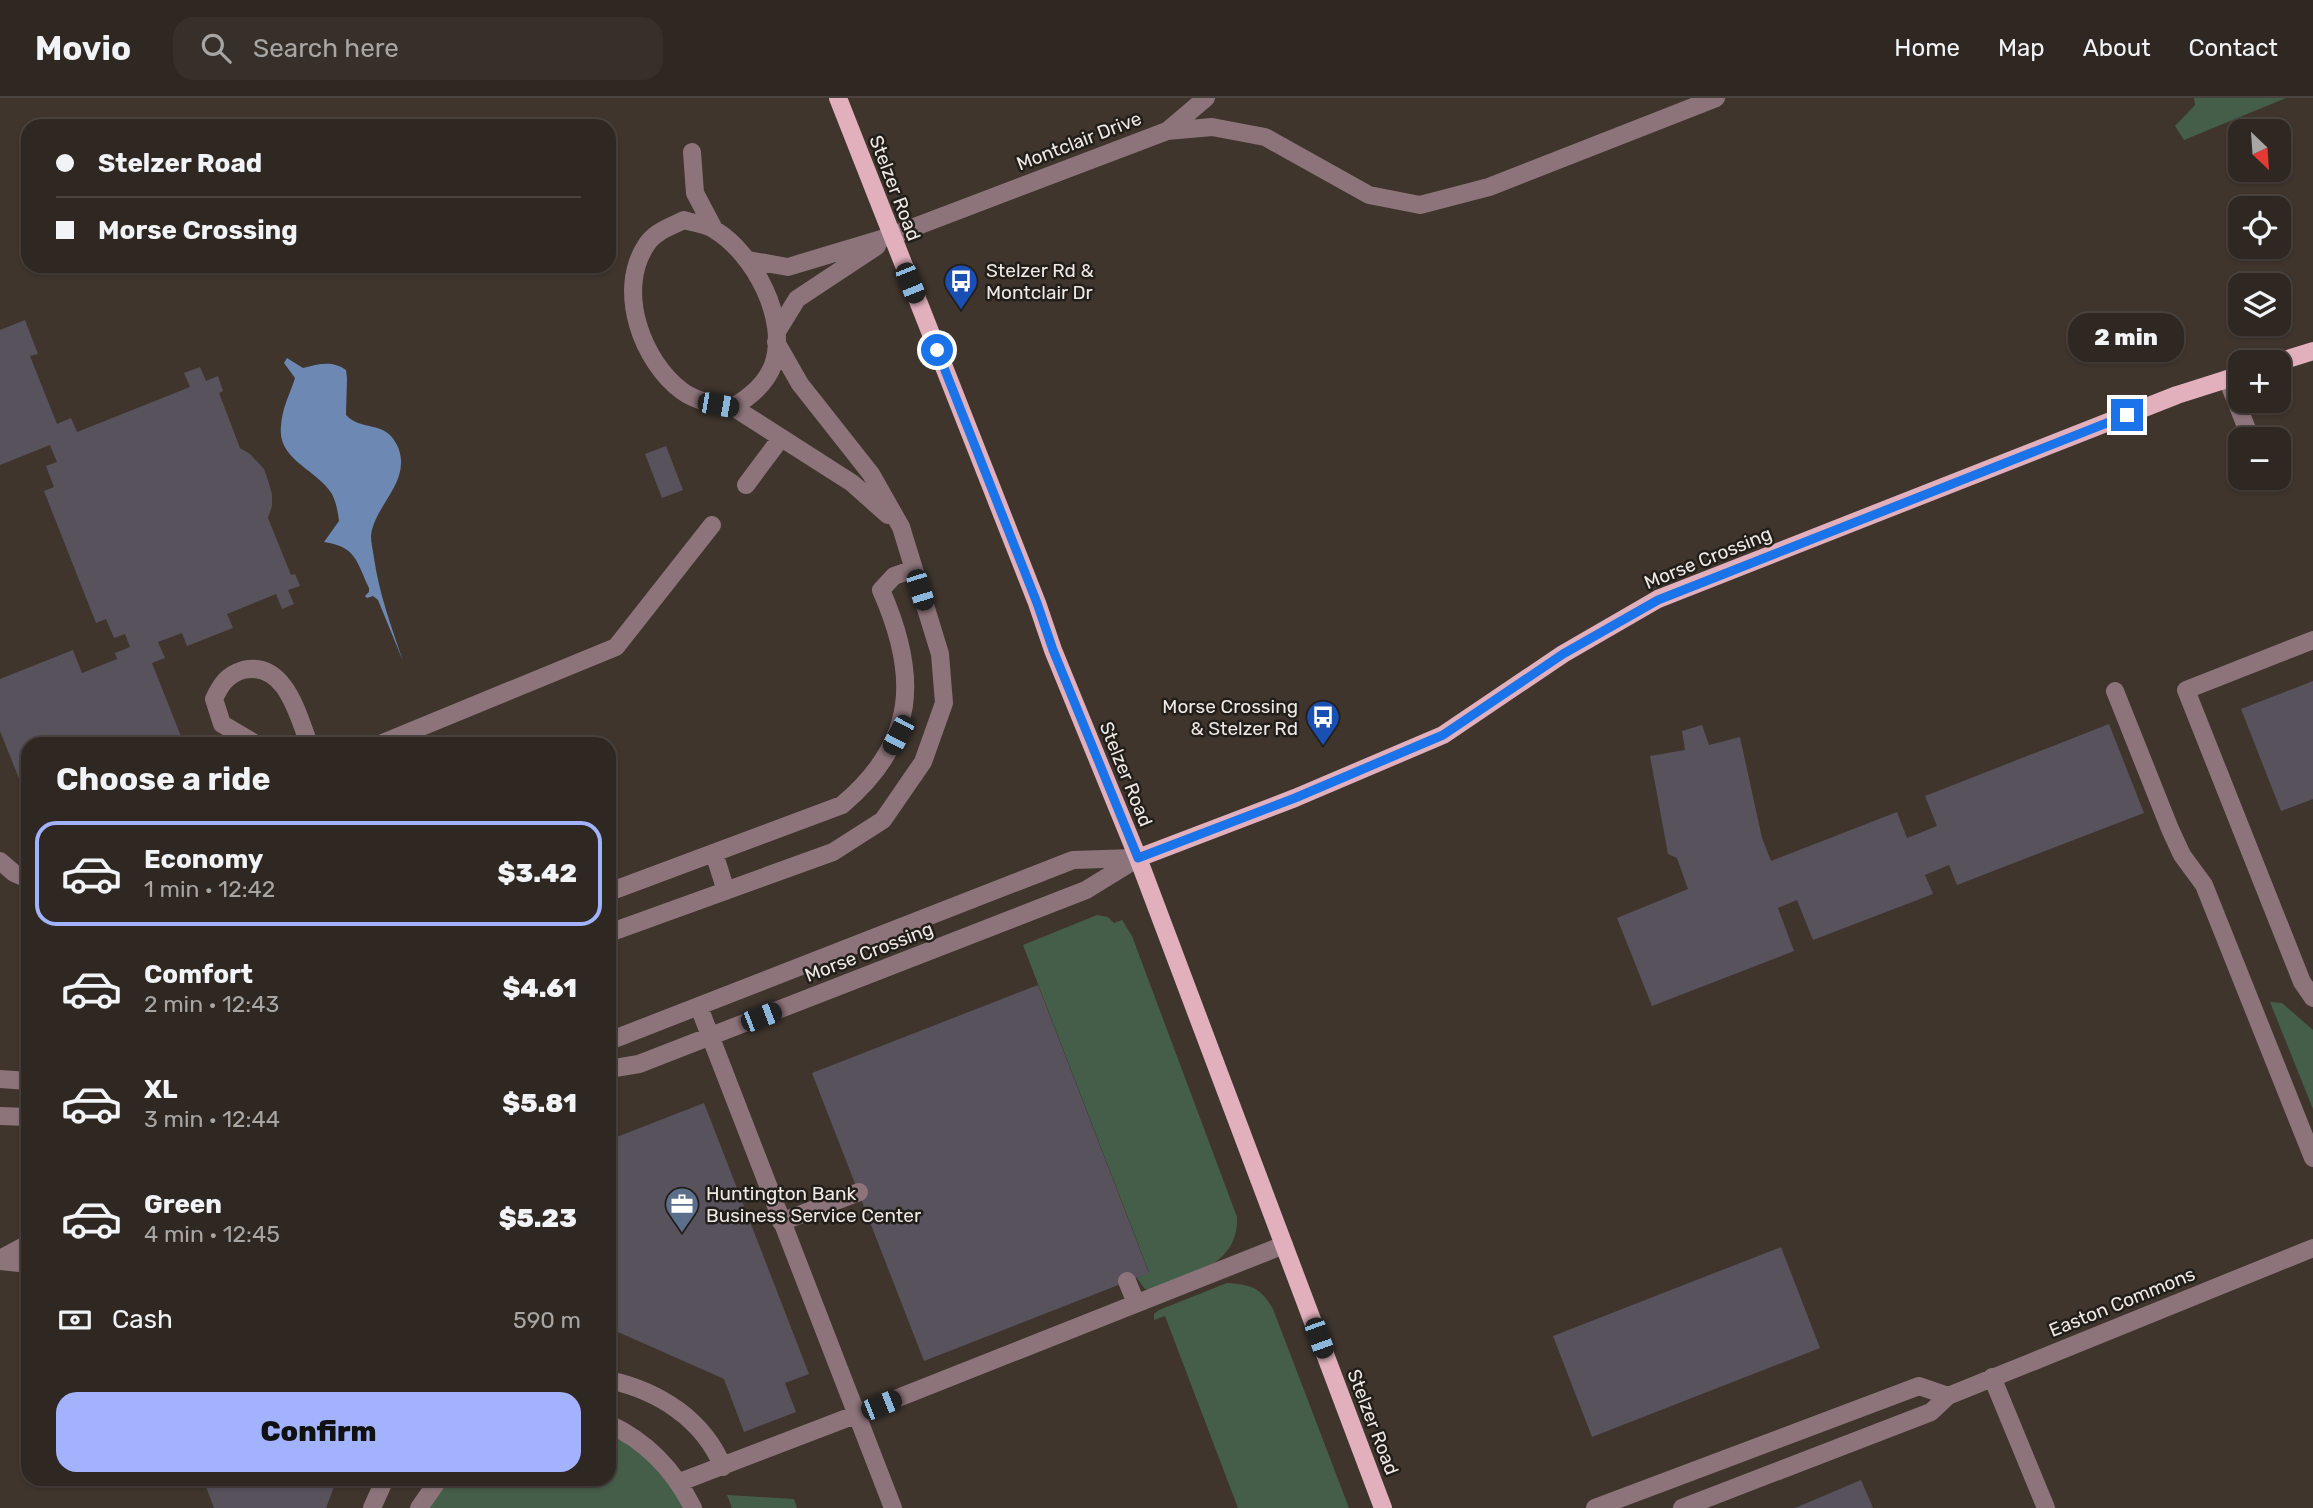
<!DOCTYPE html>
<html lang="en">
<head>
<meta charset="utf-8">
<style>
  body { margin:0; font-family:Rubik,sans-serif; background:#37302a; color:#f1f3f6; height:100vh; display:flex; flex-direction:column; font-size:26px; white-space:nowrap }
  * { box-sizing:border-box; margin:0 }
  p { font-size:23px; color:#a7a6a5 }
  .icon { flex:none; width:38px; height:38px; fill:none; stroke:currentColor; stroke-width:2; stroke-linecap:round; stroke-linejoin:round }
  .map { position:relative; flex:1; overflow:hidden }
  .details { position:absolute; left:21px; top:639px; width:595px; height:749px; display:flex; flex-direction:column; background:#2f2822; border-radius:21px; box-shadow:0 2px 5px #0004,0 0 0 2px #4a4440 }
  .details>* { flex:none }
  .guide { position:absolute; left:21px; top:21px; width:595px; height:154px; border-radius:21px; box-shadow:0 2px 5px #0004,0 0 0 2px #4a4440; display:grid; align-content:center; height:154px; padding:0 35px; background:#2f2822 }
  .needle { width:46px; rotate:155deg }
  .controls { position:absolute; left:2228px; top:21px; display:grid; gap:14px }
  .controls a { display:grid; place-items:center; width:63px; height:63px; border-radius:14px; background:#2f2822; box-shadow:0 2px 5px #0004,0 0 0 2px #4a4440; font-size:35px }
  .end { position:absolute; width:32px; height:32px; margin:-16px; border:9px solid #1a73e8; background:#fff; box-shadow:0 0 0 4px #fff }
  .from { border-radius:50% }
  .bubble { position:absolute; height:49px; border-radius:21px; background:#2f2822; box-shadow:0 2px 5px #0004,0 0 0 2px #4a4440; font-size:23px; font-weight:800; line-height:49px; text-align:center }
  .car { position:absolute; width:21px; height:42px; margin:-21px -10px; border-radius:9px; box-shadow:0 0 5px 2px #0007; background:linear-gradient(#222 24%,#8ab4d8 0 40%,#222 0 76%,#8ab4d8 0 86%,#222 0) }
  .guide b { display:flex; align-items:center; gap:24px; height:66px; font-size:26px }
  .guide b+b { border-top:2px solid #4a4440 }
  .guide i { width:18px; height:18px; background:#f1f3f6 }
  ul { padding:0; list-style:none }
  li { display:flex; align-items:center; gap:21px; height:105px; margin:0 14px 10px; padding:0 21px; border:4px solid transparent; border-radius:21px }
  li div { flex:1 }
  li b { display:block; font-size:26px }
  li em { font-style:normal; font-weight:800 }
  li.current { border-color:#a3b2fd }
  li>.icon { width:63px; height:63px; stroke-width:1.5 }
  h2 { padding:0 35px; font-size:32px; line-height:84px }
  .pay { display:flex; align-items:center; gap:18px; height:77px; padding:0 35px; font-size:26px }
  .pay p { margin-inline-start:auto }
  .button { display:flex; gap:14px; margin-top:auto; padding:14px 35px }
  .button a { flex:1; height:80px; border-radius:21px; background:#a3b2fd; color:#111; font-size:28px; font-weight:800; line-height:80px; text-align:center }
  header { display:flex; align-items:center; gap:42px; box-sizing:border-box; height:98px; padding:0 35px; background:#2f2822; border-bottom:2px solid #4a4440 }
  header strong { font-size:33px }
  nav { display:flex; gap:38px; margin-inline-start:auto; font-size:24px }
  .search { width:490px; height:63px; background:#37302a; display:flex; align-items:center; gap:18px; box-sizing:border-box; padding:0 24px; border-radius:21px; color:#a7a6a5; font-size:26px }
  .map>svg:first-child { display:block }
</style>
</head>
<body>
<header>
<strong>Movio</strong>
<div class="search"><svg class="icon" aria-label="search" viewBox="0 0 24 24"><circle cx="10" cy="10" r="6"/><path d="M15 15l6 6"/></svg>Search here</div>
<nav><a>Home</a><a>Map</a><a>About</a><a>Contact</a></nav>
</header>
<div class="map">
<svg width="2313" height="1410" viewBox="0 0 2313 1410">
  <rect width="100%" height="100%" fill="#3f352d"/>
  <path fill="#455e4a" d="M2194,0H2286L2184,42L2175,28L2195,7Z
    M1097,817L1108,819L1114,825L1122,822L1132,838L1237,1119C1239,1169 1188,1177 1151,1192L1145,1191L1137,1180L1149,1174L1023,847Z
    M2270,904L2282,905L2313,932V1011Z
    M1227,1185C1252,1187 1260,1189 1273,1211L1349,1410H1238L1165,1218L1154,1222V1216L1159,1212Z
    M609,1326L627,1335L693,1410H419L439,1381H609Z
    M727,1397L794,1401L797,1410H732Z"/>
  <path fill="#6d89b3" d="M287,260L303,270C319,266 332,262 346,272L347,280L346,317C361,334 386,321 398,349C412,384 374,407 371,438C371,445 373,453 374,460C379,495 391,528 403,563L378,502L373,498L367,500L365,498L369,494V490C356,462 356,449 324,444L339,423C338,414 336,404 332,396C317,371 277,362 281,328C282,310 290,296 295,280L284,265Z"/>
  <path fill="#58525d" d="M25,222L38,256L30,258L57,326L71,320L77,334L190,289L184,275L200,269L206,283L218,278L223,293L219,295L240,350L250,356L264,371L268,382L272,396V408L268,420L291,477L295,476L300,488L288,492L294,506L282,511L276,496L227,516L233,530L187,548L182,535L158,544L165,560L152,565L184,646H28V703L0,633V581L73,552L82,575L117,561L115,555L130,549L125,536L114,540L106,521L96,525L44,393L54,389L46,368L57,364L50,347L0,367V232Z
    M666,348L683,392L662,400L645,356Z
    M2313,583V701L2281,713L2241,611Z
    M2109,626L2144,715L1957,787L1949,767L1925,777L1933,796L1813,842L1797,802L1778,810L1794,853L1652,908L1617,820L1688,791L1677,760L1668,756L1650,658L1685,652L1682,633L1702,627L1709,647L1740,639L1762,740L1771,763L1897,714L1907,740L1937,728L1925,698Z
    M1038,887L1149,1175L924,1263L812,975Z
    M704,1005L809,1276L785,1285L796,1314L744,1334L724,1281L609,1230V1042Z
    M1781,1149L1820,1250L1592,1339L1553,1238Z
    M203,1381H337L326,1410H214Z
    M1861,1382L1873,1410H1795Z"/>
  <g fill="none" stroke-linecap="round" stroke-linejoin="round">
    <path stroke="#8d747b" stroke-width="18" d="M1167,33L1206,0
      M692,54L695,95L714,131
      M684,122C693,125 706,126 715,132C754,156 789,221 773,267C766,286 750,299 733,309C715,306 697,304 682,293C642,263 617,194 645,149C653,134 670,129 684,122Z
      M748,162L788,169L891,138L1167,33L1212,29L1265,39L1369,97L1420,107L1489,89L1716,0
      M778,232L797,201L877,148
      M2227,281L2251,341
      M733,309L852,385L888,417
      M746,387L781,340
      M2313,542L2186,592L2302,884L2313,900
      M2115,593L2170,731L2182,757L2204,787L2313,1060
      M256,646L222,626L214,601C221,586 227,577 243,572C285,562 298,617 309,646
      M380,646L616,549L712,427
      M714,755L726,793
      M0,763L14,775L28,781
      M609,794L842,707C917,644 919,578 881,492L894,478L914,471
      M609,835L833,754L883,722L923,664L944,605L940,556L901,429L871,376L800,286L776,244
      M699,909L893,1410
      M609,943L1073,762L1134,760
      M609,971L639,966L1086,792L1138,760
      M0,981L28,983
      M0,1018L28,1019
      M781,1124L859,1094
      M0,1161L28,1146
      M0,1163L28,1166
      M1127,1183L1136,1205
      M1992,1279L2046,1410
      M609,1282C659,1293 703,1321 723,1369
      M609,1326C648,1344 674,1372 693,1410
      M680,1384L855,1317L1284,1147
      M372,1410L385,1381
      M419,1410L439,1381
      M1595,1410L1919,1288L1948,1298
      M1682,1410L1931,1314L1948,1298L2313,1150"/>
    <path stroke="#e2b0bd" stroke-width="18" d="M838,0L1037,505L1053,552L1138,760L1383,1410
      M2278,264L2313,253
      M1138,760L1295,700L1443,637L1563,556L1658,501L2177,297L2240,277"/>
  </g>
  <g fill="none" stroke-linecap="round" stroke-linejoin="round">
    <path stroke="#1a73e8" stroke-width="9" d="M937,252L1037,505L1053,552L1138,760L1295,700L1443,637L1563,556L1658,502L2127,317"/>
  </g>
  <defs>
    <g id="bus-pin" transform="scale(1.75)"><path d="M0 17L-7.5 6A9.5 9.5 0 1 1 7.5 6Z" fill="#1a4fb4" stroke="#221e1a"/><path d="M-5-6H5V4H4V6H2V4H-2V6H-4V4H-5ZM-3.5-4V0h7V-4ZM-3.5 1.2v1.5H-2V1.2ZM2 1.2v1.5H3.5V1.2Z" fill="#fff"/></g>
    <g id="office-pin" transform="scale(1.75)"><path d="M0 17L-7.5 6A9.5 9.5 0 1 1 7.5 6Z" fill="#5c6f8a" stroke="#221e1a"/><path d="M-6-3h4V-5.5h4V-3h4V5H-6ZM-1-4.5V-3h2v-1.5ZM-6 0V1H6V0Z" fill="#fff"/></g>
  </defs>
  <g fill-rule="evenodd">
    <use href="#bus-pin" x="961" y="183"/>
    <use href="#bus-pin" x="1323" y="619"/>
    <use href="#office-pin" x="682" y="1106"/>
  </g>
  <g text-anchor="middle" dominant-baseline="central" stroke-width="5" stroke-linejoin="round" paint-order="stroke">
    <g font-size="19" fill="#efe8e4" stroke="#221e1a">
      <text transform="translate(1079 43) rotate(-21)">Montclair Drive</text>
      <text transform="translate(895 90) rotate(69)">Stelzer Road</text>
      <text transform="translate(1708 460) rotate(-22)">Morse Crossing</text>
      <text transform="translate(1126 676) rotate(68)">Stelzer Road</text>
      <text transform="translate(869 854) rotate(-21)">Morse Crossing</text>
      <text transform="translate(2122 1204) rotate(-22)">Easton Commons</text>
      <text transform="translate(1373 1324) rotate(69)">Stelzer Road</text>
    </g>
    <g font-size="19" fill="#efe8e4" stroke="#221e1a" text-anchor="start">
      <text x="986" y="172">Stelzer Rd &amp;<tspan x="986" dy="22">Montclair Dr</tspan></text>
      <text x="1298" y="608" text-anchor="end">Morse Crossing<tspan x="1298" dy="22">&amp; Stelzer Rd</tspan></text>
      <text x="706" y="1095">Huntington Bank<tspan x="706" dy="22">Business Service Center</tspan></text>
    </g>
  </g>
</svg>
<div class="controls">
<a><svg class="needle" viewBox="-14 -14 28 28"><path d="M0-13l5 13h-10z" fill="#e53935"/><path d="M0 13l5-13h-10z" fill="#a7a6a5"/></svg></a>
<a><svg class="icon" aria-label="locate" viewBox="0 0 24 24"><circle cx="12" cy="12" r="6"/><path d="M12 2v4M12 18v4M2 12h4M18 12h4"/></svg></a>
<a><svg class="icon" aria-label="layers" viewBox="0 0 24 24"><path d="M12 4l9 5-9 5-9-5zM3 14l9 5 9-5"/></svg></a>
<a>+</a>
<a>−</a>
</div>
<i class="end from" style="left:937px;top:252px"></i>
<i class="end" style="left:2127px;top:317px"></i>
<div class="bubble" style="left:2068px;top:215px;width:116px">2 min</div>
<i class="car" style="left:910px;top:185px;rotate:158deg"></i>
<i class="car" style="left:718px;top:307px;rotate:100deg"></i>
<i class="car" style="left:920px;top:492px;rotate:163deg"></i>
<i class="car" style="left:898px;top:637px;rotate:208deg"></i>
<i class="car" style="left:761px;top:919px;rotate:69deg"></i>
<i class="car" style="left:1319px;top:1240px;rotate:160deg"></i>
<i class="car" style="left:881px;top:1307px;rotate:68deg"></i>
<div class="guide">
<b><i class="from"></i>Stelzer Road</b>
<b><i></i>Morse Crossing</b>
</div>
<section class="details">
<h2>Choose a ride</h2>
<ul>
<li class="current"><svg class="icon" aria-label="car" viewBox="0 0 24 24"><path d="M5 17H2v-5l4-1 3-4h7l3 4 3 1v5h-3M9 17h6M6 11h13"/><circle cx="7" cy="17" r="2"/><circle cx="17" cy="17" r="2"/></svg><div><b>Economy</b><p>1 min · 12:42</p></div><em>$3.42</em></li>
<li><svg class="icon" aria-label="car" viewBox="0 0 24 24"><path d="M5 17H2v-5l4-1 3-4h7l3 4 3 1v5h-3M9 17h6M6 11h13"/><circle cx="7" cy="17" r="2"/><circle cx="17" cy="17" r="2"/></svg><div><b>Comfort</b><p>2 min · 12:43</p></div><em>$4.61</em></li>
<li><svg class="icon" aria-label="car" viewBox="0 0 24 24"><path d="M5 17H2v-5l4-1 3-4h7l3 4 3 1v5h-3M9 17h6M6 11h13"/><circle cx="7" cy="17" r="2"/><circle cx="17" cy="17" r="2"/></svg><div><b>XL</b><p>3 min · 12:44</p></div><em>$5.81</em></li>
<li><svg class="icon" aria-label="car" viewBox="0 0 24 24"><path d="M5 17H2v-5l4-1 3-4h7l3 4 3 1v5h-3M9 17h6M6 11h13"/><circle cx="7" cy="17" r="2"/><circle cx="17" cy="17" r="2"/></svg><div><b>Green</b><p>4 min · 12:45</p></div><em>$5.23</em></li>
</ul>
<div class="pay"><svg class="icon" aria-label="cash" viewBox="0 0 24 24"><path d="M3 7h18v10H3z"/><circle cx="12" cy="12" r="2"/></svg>Cash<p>590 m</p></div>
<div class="button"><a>Confirm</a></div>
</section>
</div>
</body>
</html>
